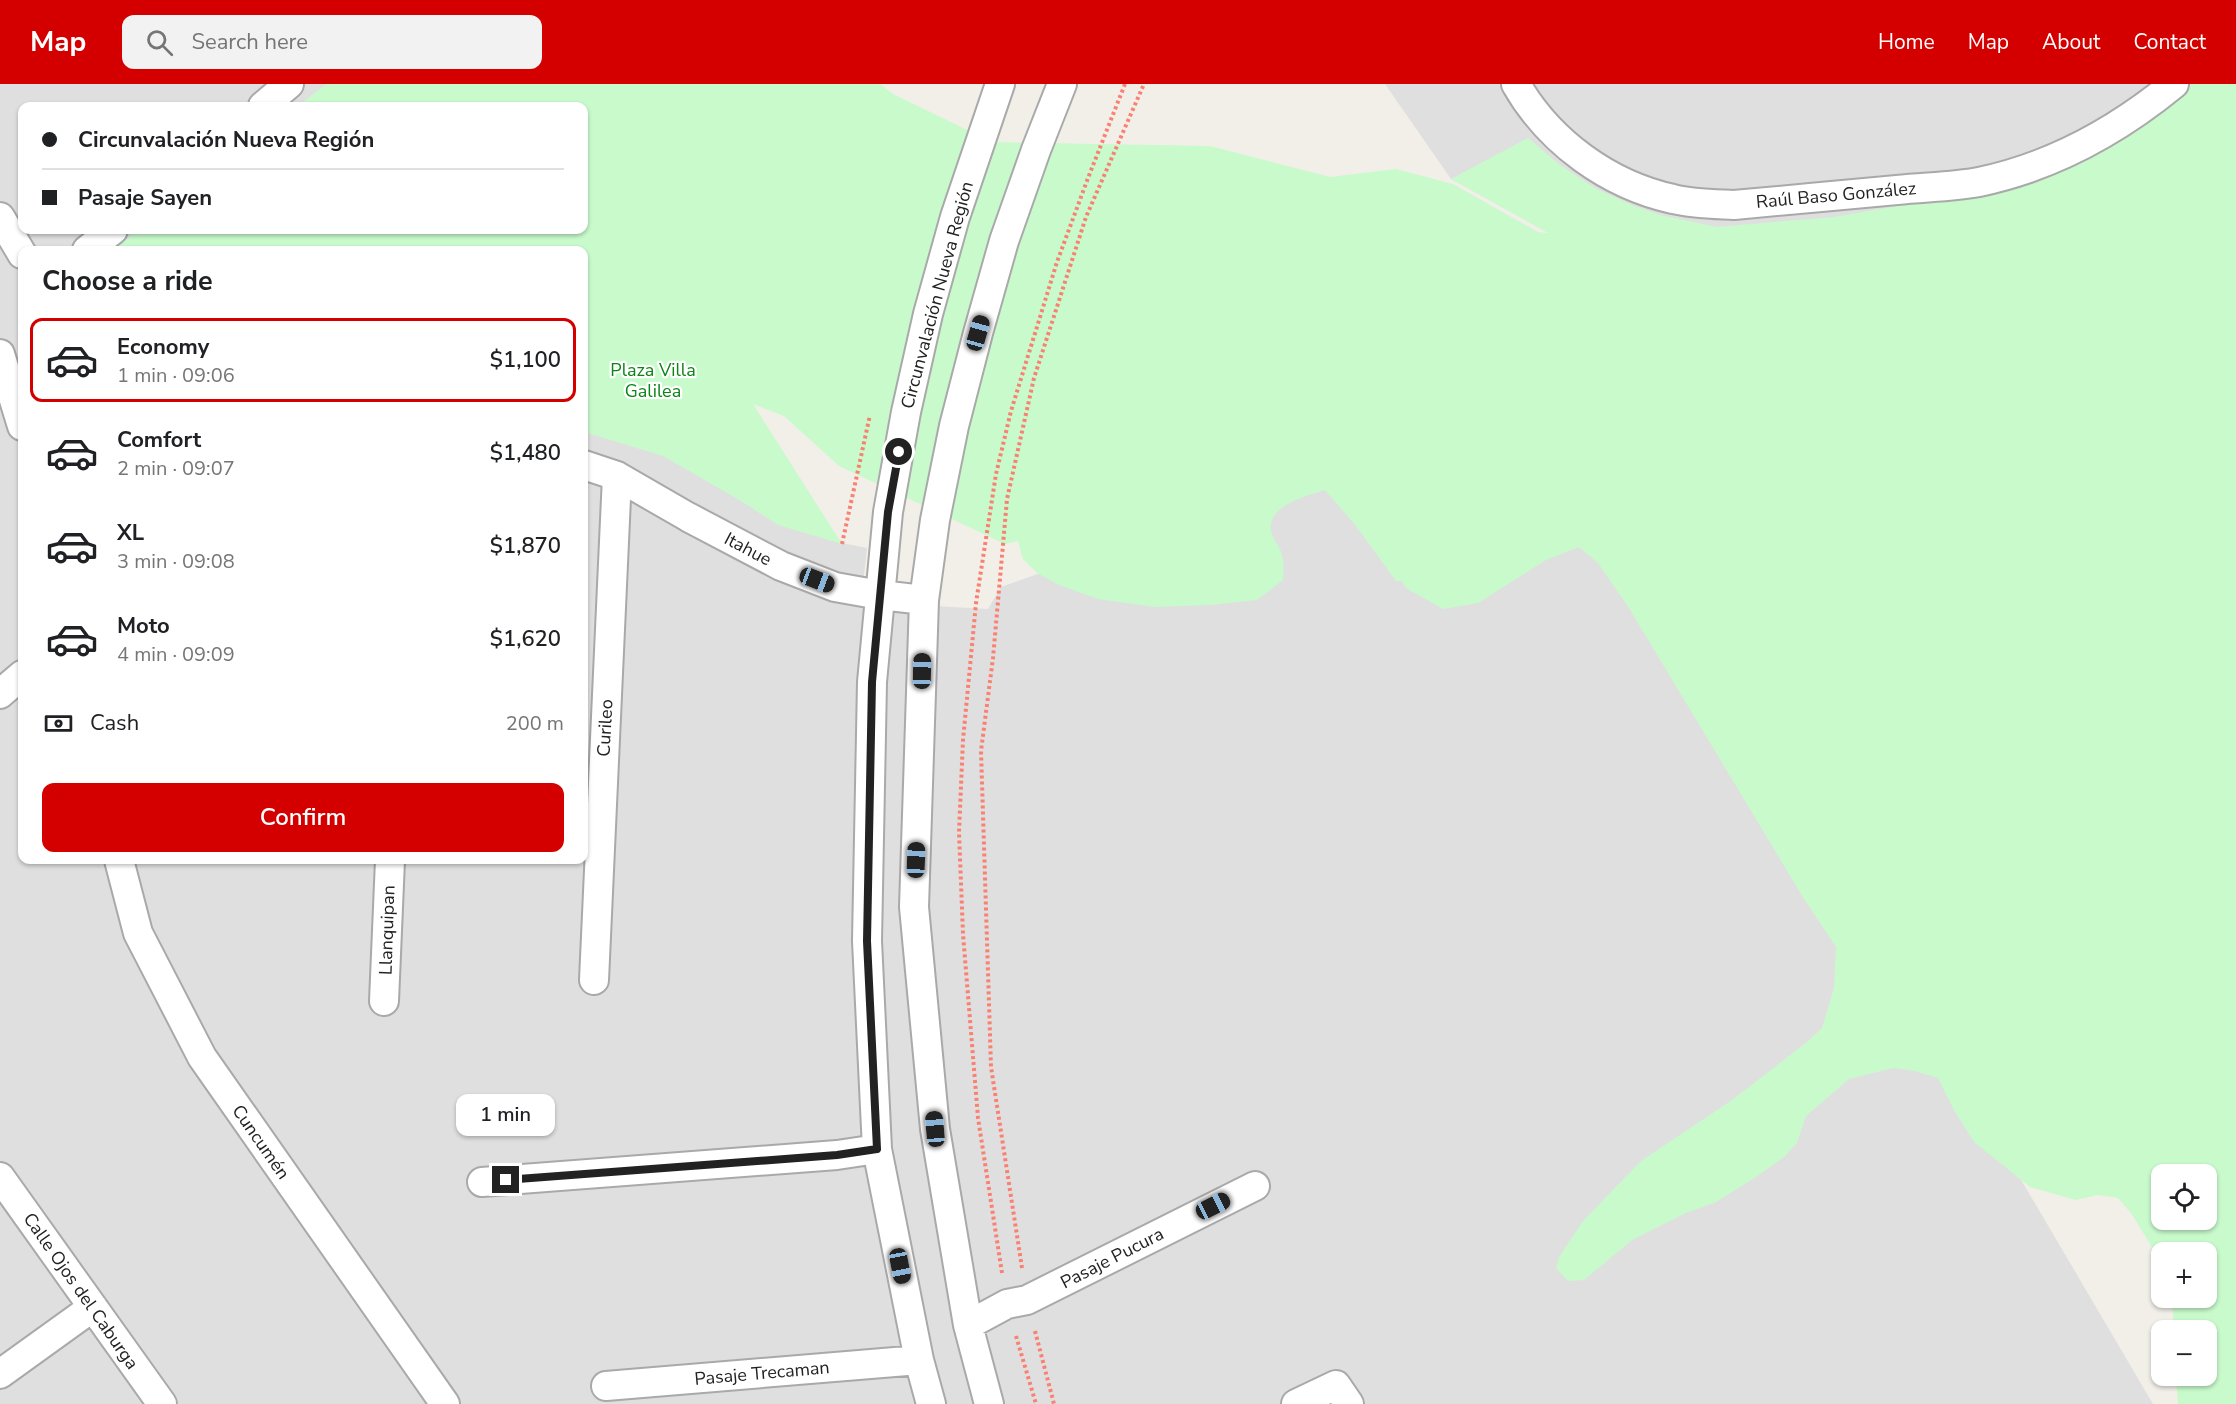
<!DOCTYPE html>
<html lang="en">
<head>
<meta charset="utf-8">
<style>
  body { margin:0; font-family:"Nunito Sans",sans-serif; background:#f2f2f2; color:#202124; height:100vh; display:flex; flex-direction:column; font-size:22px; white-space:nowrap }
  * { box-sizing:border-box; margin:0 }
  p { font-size:20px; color:#757577 }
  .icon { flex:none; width:33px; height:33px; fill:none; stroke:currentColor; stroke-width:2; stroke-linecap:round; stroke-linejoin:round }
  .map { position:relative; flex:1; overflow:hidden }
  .drawer { position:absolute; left:18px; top:162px; width:570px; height:618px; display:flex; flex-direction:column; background:#fff; border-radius:12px; box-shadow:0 2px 4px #0004 }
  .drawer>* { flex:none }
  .hud { position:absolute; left:18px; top:18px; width:570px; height:132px; border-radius:12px; box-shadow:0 2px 4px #0004; display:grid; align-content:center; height:132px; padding:0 24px; background:#fff }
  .buttons { position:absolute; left:2151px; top:1080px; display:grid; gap:12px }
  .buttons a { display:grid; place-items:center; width:66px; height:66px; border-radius:12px; background:#fff; box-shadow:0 2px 4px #0004; font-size:30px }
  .end { position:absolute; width:27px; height:27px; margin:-14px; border:8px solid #222; background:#fff; box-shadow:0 0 0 3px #fff }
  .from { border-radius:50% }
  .bubble { position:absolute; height:42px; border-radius:12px; background:#fff; box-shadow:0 2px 4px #0004; font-size:20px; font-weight:600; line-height:42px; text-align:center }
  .car { position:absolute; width:18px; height:36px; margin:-18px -9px; border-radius:8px; box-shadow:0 0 4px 2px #0007; background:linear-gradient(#222 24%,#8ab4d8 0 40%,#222 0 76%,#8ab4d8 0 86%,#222 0) }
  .hud b { display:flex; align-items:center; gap:21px; height:57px; font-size:22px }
  .hud b+b { border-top:2px solid #e0e0e0 }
  .hud i { width:15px; height:15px; background:#202124 }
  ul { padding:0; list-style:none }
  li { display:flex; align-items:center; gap:18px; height:84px; margin:0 12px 9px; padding:0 12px; border:3px solid transparent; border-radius:12px }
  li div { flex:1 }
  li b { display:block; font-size:22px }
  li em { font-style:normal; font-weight:600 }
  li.on { border-color:#d40000 }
  li>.icon { width:54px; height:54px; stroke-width:1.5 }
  h2 { padding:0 24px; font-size:27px; line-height:72px }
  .pay { display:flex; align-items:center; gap:15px; height:66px; padding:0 24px; font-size:22px }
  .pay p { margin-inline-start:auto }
  .primary-button { display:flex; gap:12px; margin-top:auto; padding:12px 24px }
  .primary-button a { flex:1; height:69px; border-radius:12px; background:#d40000; color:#fff; font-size:24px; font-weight:600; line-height:69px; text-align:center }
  header { display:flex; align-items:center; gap:36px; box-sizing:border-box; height:84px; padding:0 30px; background:#d40000; color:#fff }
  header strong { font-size:28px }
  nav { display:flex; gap:33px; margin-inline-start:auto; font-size:21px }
  .search { width:420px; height:54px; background:#f2f2f2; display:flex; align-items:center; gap:15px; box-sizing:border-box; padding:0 21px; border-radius:12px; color:#757577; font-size:22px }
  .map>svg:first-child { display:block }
</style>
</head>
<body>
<header>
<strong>Map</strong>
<div class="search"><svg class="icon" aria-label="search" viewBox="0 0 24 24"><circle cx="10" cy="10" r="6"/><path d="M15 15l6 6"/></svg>Search here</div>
<nav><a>Home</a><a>Map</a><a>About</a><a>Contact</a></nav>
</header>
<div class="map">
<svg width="2236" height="1320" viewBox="0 0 2236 1320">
  <rect width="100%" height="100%" fill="#f2efe9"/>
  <path fill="#e0dfdf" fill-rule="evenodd" d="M0,0H545L560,22H22V146H584L842,459L867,464L861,518L988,525L1001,503L1556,305L2153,1320H0ZM22,166H584V776H22Z
    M1385,0H2236L2173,102L1601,177L1451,95Z"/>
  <path fill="#c8facc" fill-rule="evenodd" d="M326,0H880L893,10L992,58L1210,62L1330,93L1396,85L1453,100L1538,148L1548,149L1451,95L1528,54L1560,81L1595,104L1632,121L1660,131L1717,143L1834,133L1915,119L1960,114L2183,9L2191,0H2236V1320H2178L2176,1292H2206V1246H2174L2172,1214H2206V1168H2162L2161,1178L2131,1129L2118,1114L2098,1111L2076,1116L2030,1103L1974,1058L1954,1026L1938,994L1915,987L1893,984L1849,995L1806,1032L1797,1059L1784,1073L1756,1093L1716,1118L1686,1129L1632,1156L1584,1196L1568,1197L1556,1184L1559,1173L1583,1137L1641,1077L1732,1016L1807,958L1822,944L1834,904L1836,863L1804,815L1629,524L1598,479L1579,463L1546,476L1478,519L1443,525L1406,504L1402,497H1396L1356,442L1325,406C1306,412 1263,422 1272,450C1273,455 1277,459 1279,463C1284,474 1284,483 1283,496L1257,516L1209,521L1155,523L1098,515L1059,501L1037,489L1023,475L1018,457L1005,460L839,382L784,332L753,320L842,460L778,441L741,417L663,372L584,348V166H111L139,146H584V22H298ZM2162,1090H2206V1136H2162Z"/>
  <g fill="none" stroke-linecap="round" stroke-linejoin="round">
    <g stroke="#a9a9a9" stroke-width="32">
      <path id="street" d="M1516,0C1549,58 1609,101 1673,115C1693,120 1713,120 1734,121C1788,116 1843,111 1897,106C1924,103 1953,103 1979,98C2051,83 2118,46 2174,0
        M263,22L289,0
        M0,133L22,170
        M87,166L113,146
        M0,270L22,342
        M584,381L617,392L688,433L781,482L835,503L880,511L924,516
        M0,610L22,591
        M119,776L138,849L202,973L445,1320
        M594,896L617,392
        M384,917L390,776
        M0,1093L162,1320
        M482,1098L837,1071L877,1065
        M968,1241L1007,1220L1027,1216L1255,1102
        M0,1290L93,1223
        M606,1302L919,1276
        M931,1320L919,1276L877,1065L867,857L872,598L888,428L906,328L928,230L955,133L1000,0
        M989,1320L968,1241L935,1045L914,823L924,516L935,436L954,342L978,249L1004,157L1036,66L1062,0
        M1296,1320L1336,1301L1349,1320"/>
    </g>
    <path stroke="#fa8072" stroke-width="4" stroke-dasharray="3 3" stroke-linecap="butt" d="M842,460L870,331
      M1022,1184L991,983L981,667L993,574L1007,415L1034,294L1086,133L1144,0
      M1002,1189L978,1034L963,850L959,748L963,656L976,519L996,390L1011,327L1057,178L1088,94L1125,0
      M1035,1247L1054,1320
      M1016,1252L1036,1320"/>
    <use href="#street" stroke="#fff" stroke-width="28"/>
  </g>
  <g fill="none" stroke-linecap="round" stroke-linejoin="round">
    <path stroke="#222" stroke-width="8" d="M506,1096L837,1071L877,1065L867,857L872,598L888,428L899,368"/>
  </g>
  <g text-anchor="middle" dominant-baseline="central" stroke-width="4.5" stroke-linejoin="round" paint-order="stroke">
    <g font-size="18" fill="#222" stroke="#fff">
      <text transform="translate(1836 111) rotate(-5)">Raúl Baso González</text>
      <text transform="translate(937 211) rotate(-75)">Circunvalación Nueva Región</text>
      <text transform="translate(748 465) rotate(28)">Itahue</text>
      <text transform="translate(605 644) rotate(-87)">Curileo</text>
      <text transform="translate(387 846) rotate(-88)">Llanquipan</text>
      <text transform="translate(261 1058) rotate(55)">Cuncumén</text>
      <text transform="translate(1112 1174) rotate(-27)">Pasaje Pucura</text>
      <text transform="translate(81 1207) rotate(55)">Calle Ojos del Caburga</text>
      <text transform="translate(762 1289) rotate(-5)">Pasaje Trecaman</text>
    </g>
    <g font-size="18" fill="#0c8416" stroke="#fff">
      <text x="653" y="286">Plaza Villa<tspan x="653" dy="21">Galilea</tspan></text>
    </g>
  </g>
</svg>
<div class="buttons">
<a><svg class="icon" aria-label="locate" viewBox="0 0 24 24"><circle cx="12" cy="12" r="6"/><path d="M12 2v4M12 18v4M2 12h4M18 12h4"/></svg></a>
<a>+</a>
<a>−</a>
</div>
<i class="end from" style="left:899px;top:368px"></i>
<i class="end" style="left:506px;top:1096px"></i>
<div class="bubble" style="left:456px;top:1010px;width:99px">1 min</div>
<i class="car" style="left:978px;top:249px;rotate:16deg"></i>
<i class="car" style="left:817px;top:496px;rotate:111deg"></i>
<i class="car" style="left:922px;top:587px;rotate:1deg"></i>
<i class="car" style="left:916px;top:776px;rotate:2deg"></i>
<i class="car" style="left:935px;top:1045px;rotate:355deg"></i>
<i class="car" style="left:1213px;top:1122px;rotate:63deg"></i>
<i class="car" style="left:900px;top:1182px;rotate:169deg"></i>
<div class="hud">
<b><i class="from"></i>Circunvalación Nueva Región</b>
<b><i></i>Pasaje Sayen</b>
</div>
<section class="drawer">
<h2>Choose a ride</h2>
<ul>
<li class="on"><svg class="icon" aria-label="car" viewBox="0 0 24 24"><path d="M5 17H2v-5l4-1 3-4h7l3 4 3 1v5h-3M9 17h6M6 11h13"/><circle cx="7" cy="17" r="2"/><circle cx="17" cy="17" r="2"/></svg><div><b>Economy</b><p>1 min · 09:06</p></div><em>$1,100</em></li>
<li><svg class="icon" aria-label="car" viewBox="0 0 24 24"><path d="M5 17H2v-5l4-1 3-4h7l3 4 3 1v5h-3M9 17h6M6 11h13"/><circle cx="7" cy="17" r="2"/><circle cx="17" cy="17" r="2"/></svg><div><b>Comfort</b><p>2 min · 09:07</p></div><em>$1,480</em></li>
<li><svg class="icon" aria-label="car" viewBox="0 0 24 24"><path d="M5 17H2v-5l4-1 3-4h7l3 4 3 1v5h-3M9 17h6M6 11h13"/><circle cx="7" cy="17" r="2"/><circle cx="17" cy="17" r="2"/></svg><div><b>XL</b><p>3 min · 09:08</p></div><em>$1,870</em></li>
<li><svg class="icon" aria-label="car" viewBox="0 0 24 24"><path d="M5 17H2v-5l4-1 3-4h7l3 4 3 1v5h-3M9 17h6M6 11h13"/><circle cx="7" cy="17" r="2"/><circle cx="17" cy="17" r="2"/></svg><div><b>Moto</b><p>4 min · 09:09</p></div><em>$1,620</em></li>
</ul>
<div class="pay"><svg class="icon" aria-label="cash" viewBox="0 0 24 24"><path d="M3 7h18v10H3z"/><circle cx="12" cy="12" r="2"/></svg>Cash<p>200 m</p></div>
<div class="primary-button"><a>Confirm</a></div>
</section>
</div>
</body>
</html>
